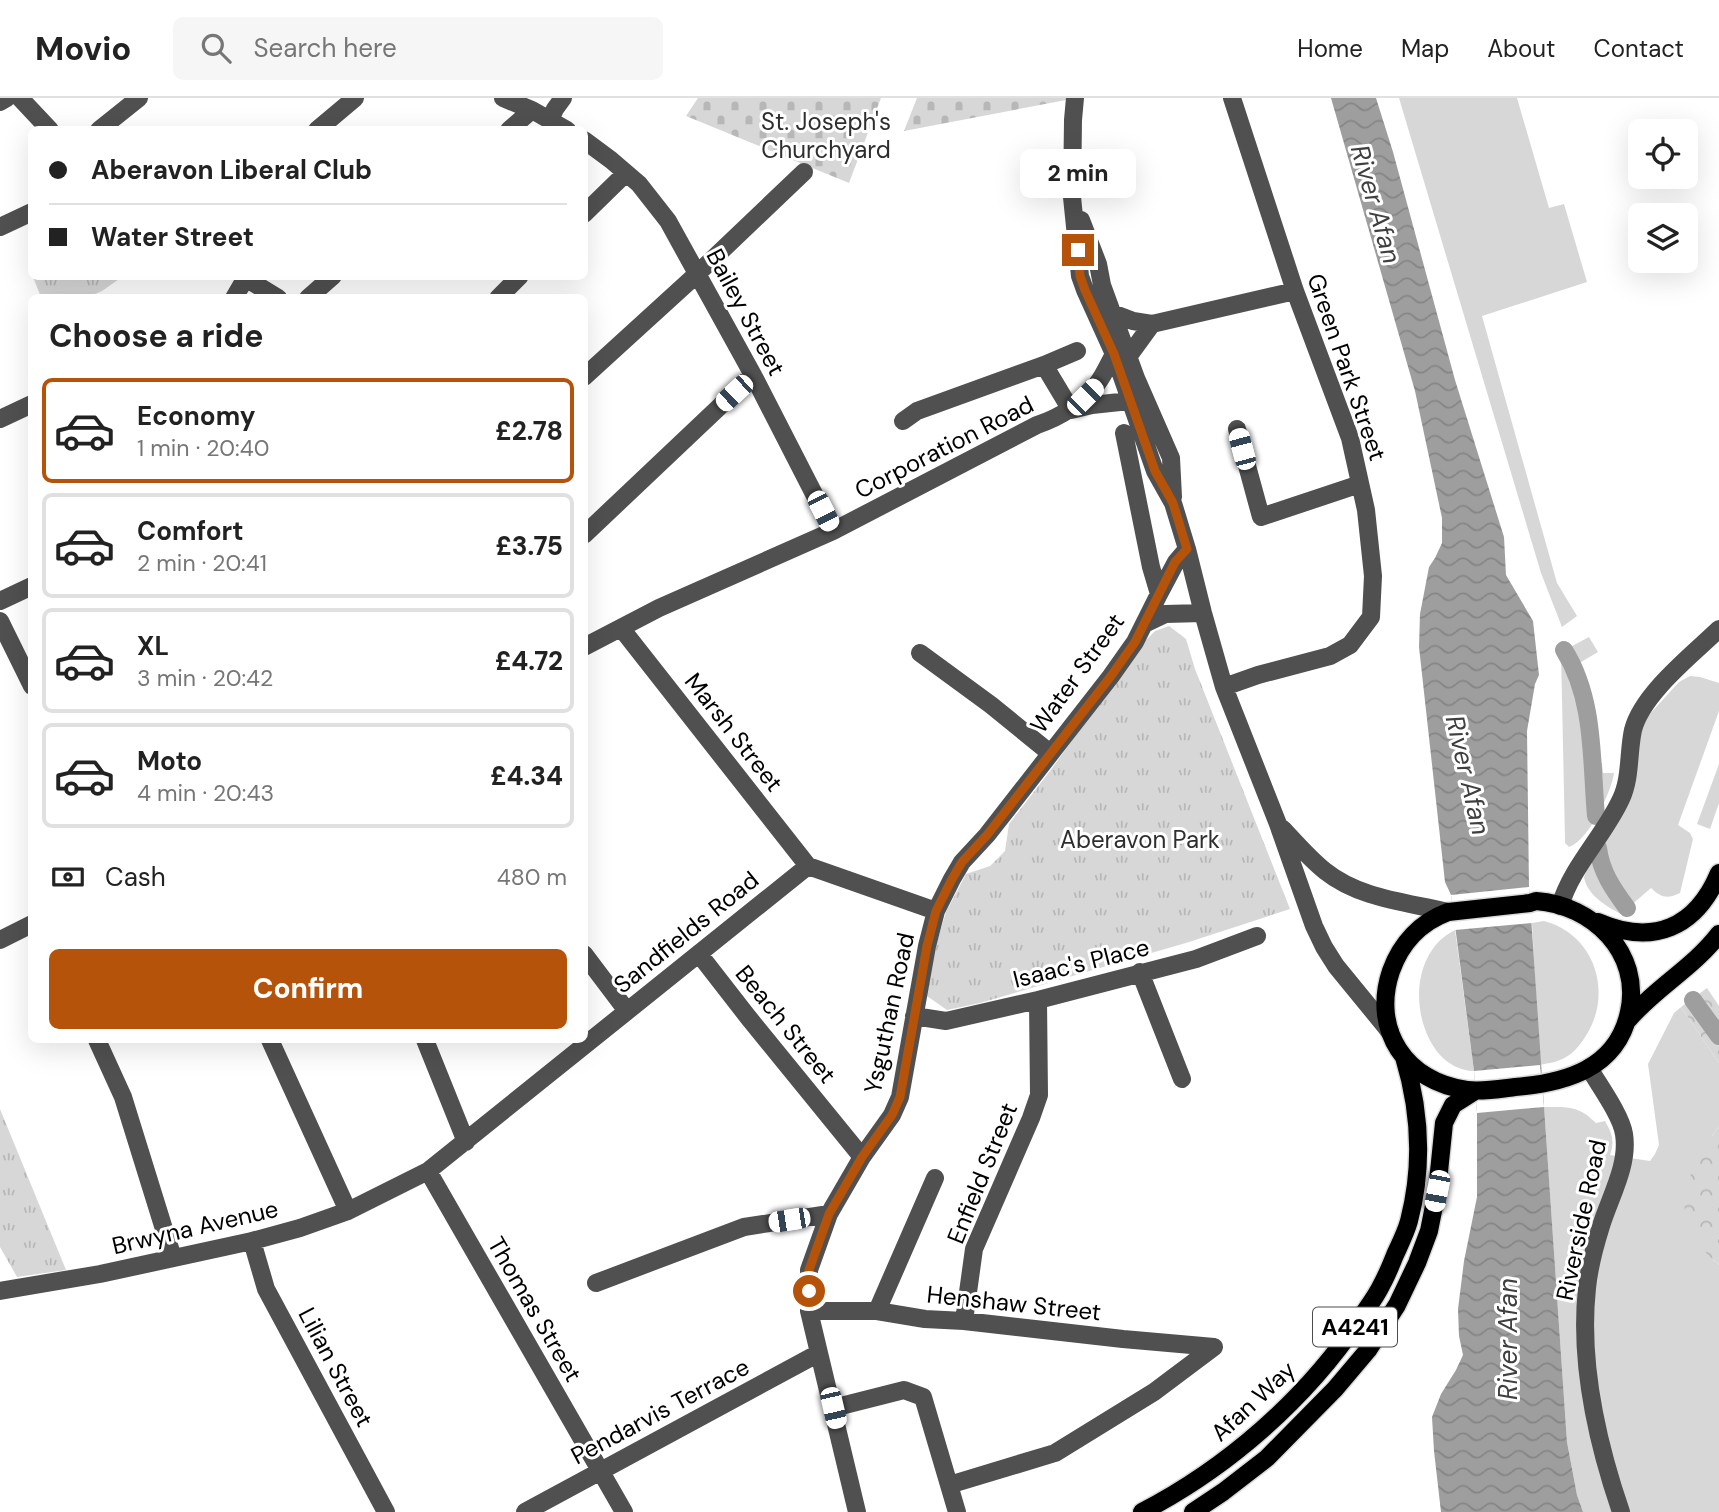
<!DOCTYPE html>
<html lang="en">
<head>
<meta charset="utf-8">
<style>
  body { margin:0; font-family:"DM Sans",sans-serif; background:#f6f6f6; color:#222; height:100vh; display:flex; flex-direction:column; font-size:26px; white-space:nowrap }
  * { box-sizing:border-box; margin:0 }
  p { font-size:23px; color:#767676 }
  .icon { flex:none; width:38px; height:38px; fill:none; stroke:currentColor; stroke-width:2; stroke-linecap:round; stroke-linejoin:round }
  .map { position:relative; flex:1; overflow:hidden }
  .side { position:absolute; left:28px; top:196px; width:560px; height:749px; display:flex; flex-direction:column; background:#fff; border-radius:10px; box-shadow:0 7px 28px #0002 }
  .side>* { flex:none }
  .hud { position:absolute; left:28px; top:28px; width:560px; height:154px; border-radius:10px; box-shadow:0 7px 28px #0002; display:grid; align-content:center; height:154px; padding:0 21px; background:#fff }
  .fabs { position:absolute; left:1628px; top:21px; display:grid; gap:14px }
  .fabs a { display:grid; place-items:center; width:70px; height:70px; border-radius:10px; background:#fff; box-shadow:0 7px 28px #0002; font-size:35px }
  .end { position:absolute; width:32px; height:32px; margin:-16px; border:9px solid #b45309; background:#fff; box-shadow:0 0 0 4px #fff }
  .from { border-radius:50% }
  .bubble { position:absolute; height:49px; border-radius:10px; background:#fff; box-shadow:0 7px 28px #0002; font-size:23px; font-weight:800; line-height:49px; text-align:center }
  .car { position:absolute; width:21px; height:42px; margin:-21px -10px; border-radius:9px; box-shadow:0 0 5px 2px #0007; background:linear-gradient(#fff 24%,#345 0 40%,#fff 0 76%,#345 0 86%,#fff 0) }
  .hud b { display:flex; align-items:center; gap:24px; height:66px; font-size:26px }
  .hud b+b { border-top:2px solid #e0e0e0 }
  .hud i { width:18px; height:18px; background:#222 }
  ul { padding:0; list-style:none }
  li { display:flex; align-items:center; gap:21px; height:105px; margin:0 14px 10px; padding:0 7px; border:4px solid #e0e0e0; border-radius:10px }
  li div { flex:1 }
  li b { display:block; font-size:26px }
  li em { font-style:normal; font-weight:800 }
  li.active { border-color:#b45309 }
  li>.icon { width:63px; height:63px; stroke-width:1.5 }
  h2 { padding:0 21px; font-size:32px; line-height:84px }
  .pay { display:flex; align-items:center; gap:18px; height:77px; padding:0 21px; font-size:26px }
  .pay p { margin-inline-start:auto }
  .primary-button { display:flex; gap:14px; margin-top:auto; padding:14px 21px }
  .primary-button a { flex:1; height:80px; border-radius:10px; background:#b45309; color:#fff; font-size:28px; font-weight:800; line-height:80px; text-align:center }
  header { display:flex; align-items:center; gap:42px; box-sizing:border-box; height:98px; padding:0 35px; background:#fff; border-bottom:2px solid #e0e0e0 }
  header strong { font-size:33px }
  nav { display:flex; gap:38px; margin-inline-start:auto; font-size:24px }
  .search { width:490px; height:63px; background:#f6f6f6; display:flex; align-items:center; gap:18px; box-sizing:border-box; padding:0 24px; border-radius:10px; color:#767676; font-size:26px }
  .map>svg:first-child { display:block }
</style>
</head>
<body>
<header>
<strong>Movio</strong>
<div class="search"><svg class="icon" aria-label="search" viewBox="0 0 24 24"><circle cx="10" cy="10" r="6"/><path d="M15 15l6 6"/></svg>Search here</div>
<nav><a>Home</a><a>Map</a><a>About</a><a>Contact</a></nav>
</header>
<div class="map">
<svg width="1719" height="1414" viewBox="0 0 1719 1414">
  <defs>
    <pattern id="forest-crowns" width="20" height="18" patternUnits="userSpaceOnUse" patternTransform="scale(1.75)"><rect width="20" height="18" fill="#d7d7d7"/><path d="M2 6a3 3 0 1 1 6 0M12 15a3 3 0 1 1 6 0" fill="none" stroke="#b7b7b7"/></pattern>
    <pattern id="cemetery-stones" width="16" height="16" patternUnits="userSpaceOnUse" patternTransform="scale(1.75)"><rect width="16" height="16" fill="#d7d7d7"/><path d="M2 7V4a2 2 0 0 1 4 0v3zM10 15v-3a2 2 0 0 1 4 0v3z" fill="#b7b7b7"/></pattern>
    <pattern id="park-tufts" width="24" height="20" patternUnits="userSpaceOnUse" patternTransform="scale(1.75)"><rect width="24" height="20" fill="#d7d7d7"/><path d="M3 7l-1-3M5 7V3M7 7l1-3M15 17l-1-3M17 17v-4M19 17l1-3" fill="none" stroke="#b7b7b7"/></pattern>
    <pattern id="water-waves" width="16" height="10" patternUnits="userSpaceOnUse" patternTransform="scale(1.75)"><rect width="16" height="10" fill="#9e9e9e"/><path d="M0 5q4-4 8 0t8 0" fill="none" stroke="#868686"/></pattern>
  </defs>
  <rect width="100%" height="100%" fill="#fff"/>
  <path fill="#d7d7d7" d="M1399,0H1517L1549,110L1564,106L1587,184L1482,218L1557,485L1577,518L1562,529L1541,475Z
    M1589,539L1598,554L1576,567L1587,599L1598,665H1602L1603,675H1614C1611,695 1589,742 1569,749L1565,745V741L1561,554Z
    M1690,578L1700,579L1719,585V613L1678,727L1690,735L1693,741L1680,795C1668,801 1661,800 1651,790L1621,816C1606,808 1587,797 1584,779L1647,619L1679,584Z
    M1719,666V705L1710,731L1697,726Z
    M1544,823C1594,836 1613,893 1587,936C1582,944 1575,954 1566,959C1558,964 1549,965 1540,967L1532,825Z
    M1455,832L1474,973C1461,973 1448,966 1440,957C1410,923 1410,854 1455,832Z
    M1681,909L1719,965V1028L1712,1038L1713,1162L1719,1167V1414H1583L1577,1397L1567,1344L1544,1009C1567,1009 1578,1007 1596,1025L1605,1023C1612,1035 1615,1043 1610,1057L1650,1063L1655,1056L1659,1047L1648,966L1674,915Z"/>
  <path fill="url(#forest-crowns)" d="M1707,890L1719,908V965L1681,909Z
    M1719,1028V1167C1664,1121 1683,1080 1719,1028Z"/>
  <path fill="url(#cemetery-stones)" d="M698,0H881L849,85L686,18Z
    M917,0H1066V2L904,33Z"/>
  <path fill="url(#park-tufts)" d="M33,179H122L102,193L88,199H41Z
    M1169,528L1186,541L1195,571L1290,811L1189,844L980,905L947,912L924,896L936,847L946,814L966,776L990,768L1005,753L1009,726L1050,673L1142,546L1155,533Z
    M0,1011L66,1172L17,1179L0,1149Z"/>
  <path fill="url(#water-waves)" d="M1331,0H1376L1393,54L1455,282L1504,439L1506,477L1533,523L1539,577L1535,586L1527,633L1529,789L1567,1344L1577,1397L1583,1414H1441L1434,1353L1432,1319L1441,1296L1456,1272L1463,1257L1459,1238L1458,1211L1464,1163L1477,1099V1015L1474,973L1451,797L1445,784L1419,549L1420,516L1429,469L1435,460L1442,445V420L1415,293Z"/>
  <path fill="#fff" d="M1529,789L1532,825L1455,832L1451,797Z
    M1540,967L1544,1009L1477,1015L1474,973Z"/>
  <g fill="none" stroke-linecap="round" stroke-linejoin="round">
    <path stroke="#9e9e9e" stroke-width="18" d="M1564,552C1595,601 1591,662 1596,718
      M1598,750C1601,774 1613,791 1627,810
      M1693,902L1719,938"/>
    <g stroke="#dbdbdb" stroke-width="21">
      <path id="major" d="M1536,803C1593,807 1642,855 1629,914C1617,971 1565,985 1515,989C1499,991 1482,994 1467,992C1406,984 1371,932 1391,873C1401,845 1421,824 1448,814L1530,805Z
        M1598,824C1653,848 1696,830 1719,775
        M1628,922C1655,890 1693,870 1719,836
        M1142,1414C1227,1370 1305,1302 1359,1222C1367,1210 1376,1199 1382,1186C1387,1177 1391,1167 1395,1157C1400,1146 1406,1134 1409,1123C1423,1069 1420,1012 1404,959
        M1193,1414L1223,1394L1267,1360L1335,1291L1368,1252L1397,1207L1417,1165L1429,1133L1437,1093L1444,1025L1453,1007L1475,993"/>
    </g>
    <path stroke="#505050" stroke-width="18" d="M20,0L50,32
      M503,0L532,12L567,32
      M1075,0L1073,22L1072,99L1080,178L1085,192L1114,256L1155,373L1173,405L1187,451L1203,515L1224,589L1278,726L1314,828L1324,849L1336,868L1390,934
      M0,4L7,0
      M550,22L555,11L563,0
      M99,32L139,0
      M317,32L355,0
      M509,32L532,12
      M584,42L611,62L639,86L668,123L753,277L833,433
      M584,116L626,75
      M1081,122L1098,166L1102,187L1136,280L1171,360L1173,399
      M0,129L32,114
      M242,178L278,200
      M234,200L245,181
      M308,200L333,178
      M498,200L520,178
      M1112,215L1133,223L1152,226L1295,193
      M1128,259L1152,226
      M1044,267L1071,312L1092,307L1129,303L1132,293
      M584,279L697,176L804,74
      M0,321L32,306
      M903,323L917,313L1044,267L1077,253
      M1237,331L1261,419L1360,386
      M584,437L753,277
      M1159,496L1176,464L1187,451
      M0,503L32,488
      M0,523L32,588
      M1144,526L1165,516L1203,515
      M621,530L808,768
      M584,549L659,510L833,433L1037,327C1061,319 1081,306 1097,286C1104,277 1109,265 1114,256
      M920,555L991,607L1050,655
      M1224,589L1258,577L1330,558L1350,547L1371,519L1373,478L1366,412L1350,340L1295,193L1232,0
      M1283,731C1296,745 1310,761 1325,773C1360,801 1407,804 1448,814
      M808,768L936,813
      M1560,808C1572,768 1604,738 1621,701C1631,680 1628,655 1633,632C1642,596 1692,557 1719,531
      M0,842L32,826
      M584,856L627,913
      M699,856L748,919L862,1059
      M1140,874L1182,981
      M914,918L946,923L1038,902L1196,861L1257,838
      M97,942L123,999L173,1160
      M270,942L348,1113
      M425,942L466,1044
      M1589,970C1599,987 1621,1017 1624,1036C1629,1067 1610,1099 1601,1128C1595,1147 1589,1170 1587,1190C1579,1264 1597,1344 1621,1414
      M428,1073L624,1414
      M252,1143L266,1191L386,1414
      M596,1185L744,1129L829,1116
      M0,1193L100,1176L252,1143L300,1130L348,1113L428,1073L808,768
      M809,1213H877L925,1221L964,1223L1123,1241L1214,1249
      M877,1213L935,1080
      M964,1223L974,1151L1031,1020L1039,997L1038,902
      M833,1310L904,1292L923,1299L957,1414
      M949,1387L1055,1355L1154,1294L1214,1249
      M525,1414L819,1255
      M857,1414L809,1213V1172L829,1116L862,1059L892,1017L900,999L927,848L936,813L952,781L962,764L987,737L1111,578L1135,544L1159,496L1151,469L1124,335"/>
    <use href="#major" stroke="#000" stroke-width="18"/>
  </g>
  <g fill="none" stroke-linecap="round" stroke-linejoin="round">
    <path stroke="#b45309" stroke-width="9" d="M809,1193V1172L829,1116L862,1059L892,1017L900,999L927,848L936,813L952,781L962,764L987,737L1111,578L1135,544L1175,464L1187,451L1173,405L1155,373L1114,256L1085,192L1080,178L1078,152"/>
  </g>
  <g text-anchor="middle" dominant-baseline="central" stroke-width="6" stroke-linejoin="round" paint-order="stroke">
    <rect fill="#fff" stroke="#4c4c4c" stroke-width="2" x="1313" y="1209.5" width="84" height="39" rx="5"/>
    <g font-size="23" font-weight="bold" fill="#000">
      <text x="1355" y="1229">A4241</text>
    </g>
    <g font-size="24" fill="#2e2e2e" stroke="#fff">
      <text x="826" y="23">St. Joseph's<tspan x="826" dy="28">Churchyard</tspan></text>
      <text x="1140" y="741">Aberavon Park</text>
    </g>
    <g font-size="24" fill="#000" stroke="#fff">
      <text transform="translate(746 214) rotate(62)">Bailey Street</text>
      <text transform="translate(1347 269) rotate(71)">Green Park Street</text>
      <text transform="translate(944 349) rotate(-27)">Corporation Road</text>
      <text transform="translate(1077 575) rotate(-54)">Water Street</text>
      <text transform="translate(734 634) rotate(52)">Marsh Street</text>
      <text transform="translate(686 834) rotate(-39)">Sandfields Road</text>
      <text transform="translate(1081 865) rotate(-14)">Isaac's Place</text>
      <text transform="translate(889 915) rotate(-78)">Ysguthan Road</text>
      <text transform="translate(786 926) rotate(51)">Beach Street</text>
      <text transform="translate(982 1075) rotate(-68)">Enfield Street</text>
      <text transform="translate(1581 1122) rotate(-78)">Riverside Road</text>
      <text transform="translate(195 1129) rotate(-13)">Brwyna Avenue</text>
      <text transform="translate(1014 1205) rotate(6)">Henshaw Street</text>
      <text transform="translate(535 1211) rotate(60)">Thomas Street</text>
      <text transform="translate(336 1269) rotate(62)">Lilian Street</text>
      <text transform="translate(1253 1303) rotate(-43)">Afan Way</text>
      <text transform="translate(660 1313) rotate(-28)">Pendarvis Terrace</text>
    </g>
    <g font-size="26" font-style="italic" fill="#3f3f3f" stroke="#fff">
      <text transform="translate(1376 106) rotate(74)">River Afan</text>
      <text transform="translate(1468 677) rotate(77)">River Afan</text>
      <text transform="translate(1508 1241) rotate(-90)">River Afan</text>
    </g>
  </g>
</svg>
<div class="fabs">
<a><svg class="icon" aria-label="locate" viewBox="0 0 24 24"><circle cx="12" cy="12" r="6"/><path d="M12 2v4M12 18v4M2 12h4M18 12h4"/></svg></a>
<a><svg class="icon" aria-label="layers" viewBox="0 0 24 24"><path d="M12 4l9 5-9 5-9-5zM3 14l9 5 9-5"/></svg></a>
</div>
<i class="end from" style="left:809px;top:1193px"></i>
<i class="end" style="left:1078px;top:152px"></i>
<div class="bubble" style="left:1020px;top:51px;width:116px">2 min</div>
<i class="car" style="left:734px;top:295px;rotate:227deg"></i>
<i class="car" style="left:1085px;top:299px;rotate:45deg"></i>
<i class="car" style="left:1242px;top:351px;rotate:345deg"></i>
<i class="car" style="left:823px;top:413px;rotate:153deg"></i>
<i class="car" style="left:1437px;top:1093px;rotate:191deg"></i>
<i class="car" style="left:789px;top:1122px;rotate:261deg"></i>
<i class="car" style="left:833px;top:1310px;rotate:167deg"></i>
<div class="hud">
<b><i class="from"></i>Aberavon Liberal Club</b>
<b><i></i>Water Street</b>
</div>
<section class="side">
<h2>Choose a ride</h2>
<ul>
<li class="active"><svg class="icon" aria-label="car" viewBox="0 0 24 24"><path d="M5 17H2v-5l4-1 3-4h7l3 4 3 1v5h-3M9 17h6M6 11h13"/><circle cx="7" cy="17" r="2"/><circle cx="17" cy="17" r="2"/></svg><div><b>Economy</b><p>1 min · 20:40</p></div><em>£2.78</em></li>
<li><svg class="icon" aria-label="car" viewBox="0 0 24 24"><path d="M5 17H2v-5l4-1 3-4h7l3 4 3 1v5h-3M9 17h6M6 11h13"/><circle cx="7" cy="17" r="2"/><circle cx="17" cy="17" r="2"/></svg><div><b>Comfort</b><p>2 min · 20:41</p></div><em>£3.75</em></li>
<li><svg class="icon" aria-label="car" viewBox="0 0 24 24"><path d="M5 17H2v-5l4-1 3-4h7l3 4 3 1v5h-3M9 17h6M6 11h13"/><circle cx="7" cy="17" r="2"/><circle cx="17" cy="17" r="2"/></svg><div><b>XL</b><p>3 min · 20:42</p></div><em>£4.72</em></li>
<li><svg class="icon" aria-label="car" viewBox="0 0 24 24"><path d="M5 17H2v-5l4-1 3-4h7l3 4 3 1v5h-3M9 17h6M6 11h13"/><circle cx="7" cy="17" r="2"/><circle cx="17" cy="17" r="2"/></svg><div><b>Moto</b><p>4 min · 20:43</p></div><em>£4.34</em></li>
</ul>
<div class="pay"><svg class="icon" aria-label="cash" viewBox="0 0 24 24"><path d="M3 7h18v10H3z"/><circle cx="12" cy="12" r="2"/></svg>Cash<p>480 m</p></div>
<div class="primary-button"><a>Confirm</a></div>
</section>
</div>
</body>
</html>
